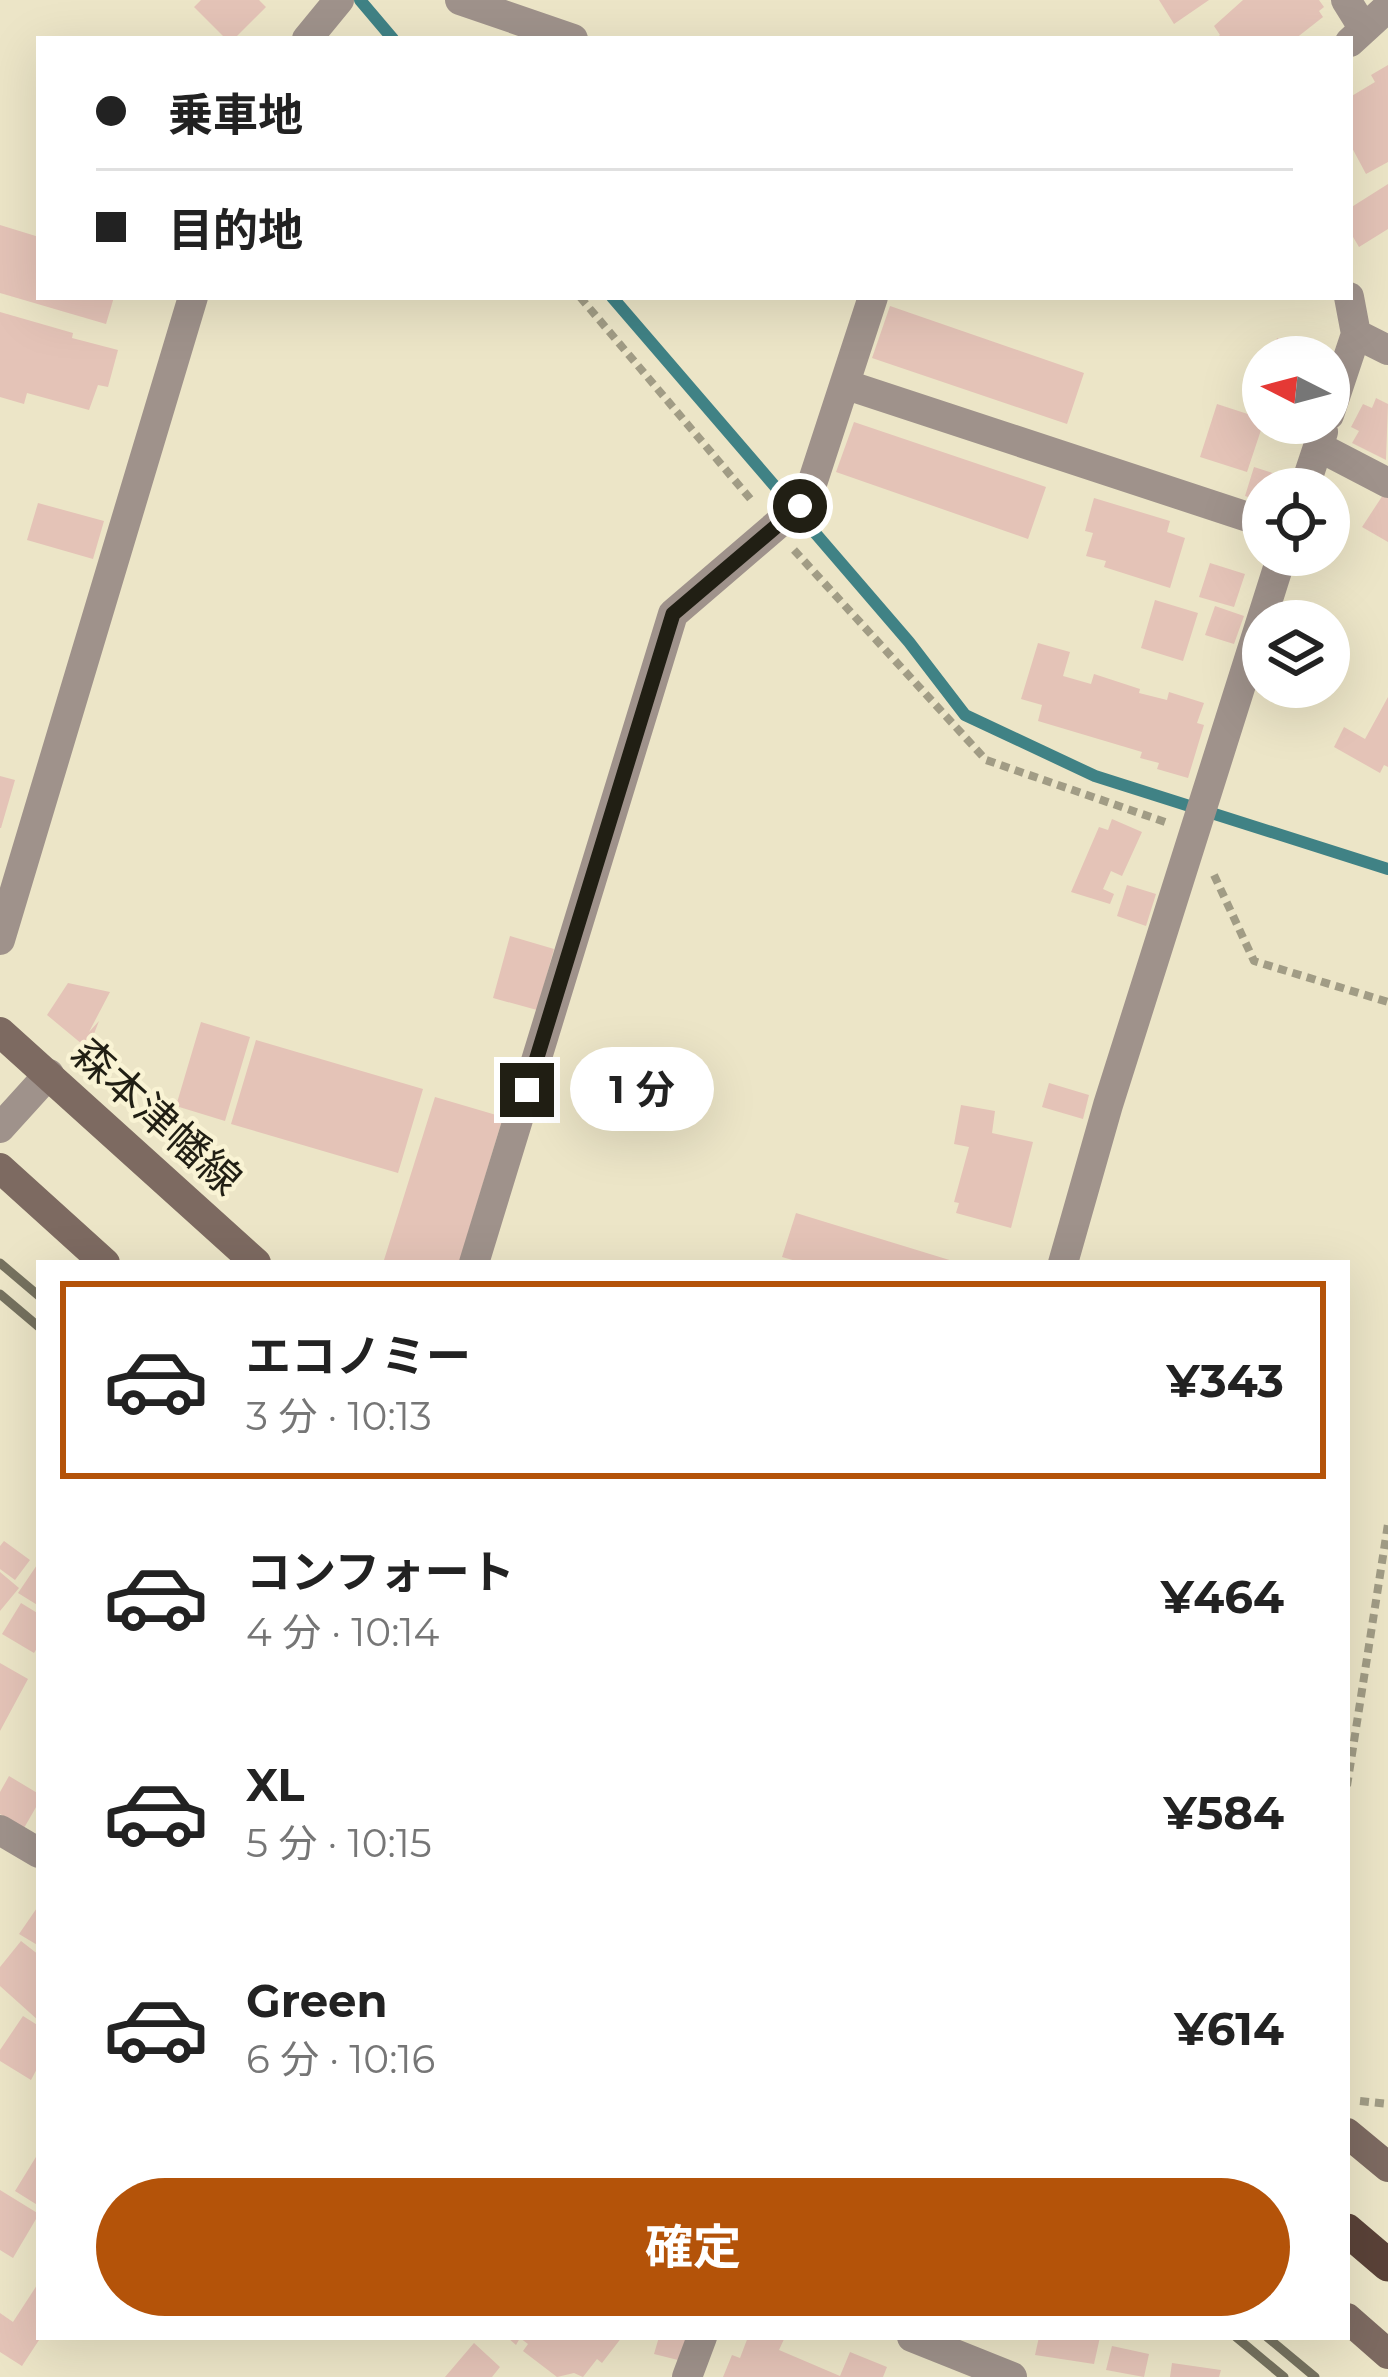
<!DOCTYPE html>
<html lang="ja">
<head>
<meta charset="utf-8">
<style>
  body { margin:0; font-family:Montserrat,"Noto Sans JP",sans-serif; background:#f6f6f6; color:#222; height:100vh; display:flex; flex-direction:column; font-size:45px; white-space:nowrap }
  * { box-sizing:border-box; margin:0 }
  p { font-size:39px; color:#767676 }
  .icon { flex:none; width:66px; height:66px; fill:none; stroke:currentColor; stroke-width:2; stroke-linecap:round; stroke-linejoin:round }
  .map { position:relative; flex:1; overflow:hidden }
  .side { position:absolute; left:36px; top:1260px; width:1314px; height:1080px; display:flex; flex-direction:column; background:#fff; border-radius:0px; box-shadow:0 12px 48px #0002 }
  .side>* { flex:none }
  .banner { position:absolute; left:36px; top:36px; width:1317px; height:264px; border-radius:0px; box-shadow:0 12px 48px #0002; display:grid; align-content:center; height:264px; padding:0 60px; background:#fff }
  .needle { width:78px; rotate:276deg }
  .buttons { position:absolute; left:1242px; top:336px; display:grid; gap:24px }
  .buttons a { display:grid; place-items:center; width:108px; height:108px; border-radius:50%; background:#fff; box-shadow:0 12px 48px #0002; font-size:60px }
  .end { position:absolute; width:54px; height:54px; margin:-27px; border:15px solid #211f14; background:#fff; box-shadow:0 0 0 6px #fff }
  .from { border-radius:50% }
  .bubble { position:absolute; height:84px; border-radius:42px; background:#fff; box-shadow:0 12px 48px #0002; font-size:39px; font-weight:700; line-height:84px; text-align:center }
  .banner b { display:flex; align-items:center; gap:42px; height:114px; font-size:45px }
  .banner b+b { border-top:3px solid #e0e0e0 }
  .banner i { width:30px; height:30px; background:#222 }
  ul { padding:21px 0 0; list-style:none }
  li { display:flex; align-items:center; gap:36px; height:198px; margin:0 24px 18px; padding:0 36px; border:6px solid transparent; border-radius:0px }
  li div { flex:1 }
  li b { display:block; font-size:45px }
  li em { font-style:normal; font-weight:700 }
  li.on { border-color:#b45309 }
  li>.icon { width:108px; height:108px; stroke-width:1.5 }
  .button { display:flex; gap:24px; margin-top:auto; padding:24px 60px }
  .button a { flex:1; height:138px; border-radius:72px; background:#b45309; color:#fff; font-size:48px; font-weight:700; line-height:138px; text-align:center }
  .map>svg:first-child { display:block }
</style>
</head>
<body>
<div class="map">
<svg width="1388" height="2377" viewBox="0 0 1388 2377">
  <rect width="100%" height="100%" fill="#ece5c7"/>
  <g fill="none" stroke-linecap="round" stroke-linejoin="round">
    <path stroke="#408285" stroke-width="12" d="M360,0L393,39
      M612,297L909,642L965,715L1095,776L1388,869"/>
  </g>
  <path fill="#e4c3b7" d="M201,0H259L266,7L234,39H226L194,7Z
    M1159,0H1209L1174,24Z
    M1243,0H1319L1324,7L1319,11L1323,17L1295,39H1215L1220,35L1214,26Z
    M1388,65V162L1366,174L1350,144V97L1375,82L1371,75Z
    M1388,184V229L1359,247L1350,232V208Z
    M0,225L39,237V297H114L106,324L0,293Z
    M890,306L1084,373L1067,424L872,358Z
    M0,312L73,333L72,338L118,350L108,387L98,385L89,410L27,393L24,404L0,397Z
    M1277,338L1335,356V357H1271Z
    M1376,398L1388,404L1386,460L1352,443L1359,431L1351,427L1363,404L1372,408Z
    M1263,402V424L1247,472L1200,457L1217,404L1257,417Z
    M854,422L1046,487L1028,539L836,472Z
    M1254,467L1285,477L1282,489H1263V502L1245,496Z
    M1383,495L1388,497V542L1362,527Z
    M1094,498L1170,521L1167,532L1185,538L1170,588L1104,567L1106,561L1086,556L1093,533L1085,531Z
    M38,503L104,521L93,559L27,540Z
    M1210,563L1245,574L1234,607L1199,597Z
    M1155,600L1198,613L1183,661L1141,648Z
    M1215,606L1244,616L1234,644L1205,635Z
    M1038,643L1070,652L1063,676L1091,684L1094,674L1140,689L1139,693L1167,700L1169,692L1204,703L1197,723L1204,725L1188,778L1157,769L1159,763L1140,758L1142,752L1038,721L1042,705L1021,699Z
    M1277,687H1316L1311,702L1276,691Z
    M1388,697V767L1384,765L1380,773L1334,747L1344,727L1365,739Z
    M0,776L15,780L1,828H0Z
    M1112,819L1142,832L1122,876L1111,871L1103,889L1114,894L1110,904L1071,892L1099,827L1108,830Z
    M1127,885L1156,894L1146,926L1117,916Z
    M510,936L554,949L537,1010L493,998Z
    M68,983L110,992L89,1032L99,1021L88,1049L47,1015Z
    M201,1022L250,1037L225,1121L176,1106Z
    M256,1040L423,1089L398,1173L231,1124Z
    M1049,1083L1089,1095L1083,1119L1042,1107Z
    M435,1097L503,1117L459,1263H388L384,1260Z
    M961,1105L995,1111L992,1133L1033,1142L1011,1228L956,1213L959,1203L954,1202L969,1147L954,1144Z
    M796,1213L956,1262L955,1263H803L782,1257Z
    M4,1541L30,1560L15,1580L0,1569V1546Z
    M39,1562V1606L18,1593Z
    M0,1572L19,1588L0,1611Z
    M21,1603L39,1614V1645L34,1653L2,1634Z
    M0,1663L28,1679L0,1731Z
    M9,1776L39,1794V1802L24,1828L0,1814V1792Z
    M39,1905V1946L19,1934Z
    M21,1941L39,1955V2021L0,1986V1967Z
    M23,2016L39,2026V2065L31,2080L0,2061V2050Z
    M39,2152V2206L15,2191Z
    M0,2190L39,2214L13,2258L0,2250Z
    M39,2282V2340L22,2366L0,2352V2313L13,2322Z
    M507,2337H622L602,2363L597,2359L583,2377L574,2373L557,2377L523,2351L528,2344L520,2338L516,2345Z
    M659,2337H697L690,2363L654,2354Z
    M748,2337H785L779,2350L840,2376L850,2352L887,2367L883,2377H723L732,2355L740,2358Z
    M1039,2337H1100L1094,2364L1035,2355Z
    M474,2343L500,2367L492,2377H445Z
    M1112,2346L1149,2354L1144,2377L1106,2370Z
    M1172,2363L1221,2370L1219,2377H1170Z"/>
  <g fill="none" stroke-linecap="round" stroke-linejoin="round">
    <path stroke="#a19c85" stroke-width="8" stroke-dasharray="9 6" stroke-linecap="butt" d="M580,297L753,502
      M794,550L986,760L1168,823
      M1214,875L1254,961L1388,1002
      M1347,1786L1388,1524
      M1360,2101L1388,2104"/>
    <path stroke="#9f928b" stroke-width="30" d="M460,0L573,39
      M1346,0L1364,29
      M307,39L339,0
      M1350,42L1388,7
      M1356,334L1388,350
      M847,385L1263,522
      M1329,415L1356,334L1349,297
      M1319,447L1388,483
      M1304,489L1323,432
      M0,940L193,297
      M0,1128L49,1074
      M474,1263L673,614L807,499L873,297
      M1063,1263L1108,1105L1282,555
      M0,1830L39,1853
      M912,2337L1012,2377
      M687,2377L702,2337"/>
    <path stroke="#7d6a61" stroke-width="30" d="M0,1032L256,1263
      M0,1168L105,1263
      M1347,2133L1388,2167
      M1347,2318L1388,2354"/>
    <path stroke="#5a4238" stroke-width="33" d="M1347,2230L1388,2265"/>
    <path stroke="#76725f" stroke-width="9" d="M0,1263L39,1296
      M0,1294L39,1327
      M1236,2337L1284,2377
      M1267,2337L1315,2377"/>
  </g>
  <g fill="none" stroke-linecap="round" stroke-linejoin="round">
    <path stroke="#211f14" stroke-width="15" d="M527,1090L673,614L800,506"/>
  </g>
  <g text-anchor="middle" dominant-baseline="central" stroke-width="9" stroke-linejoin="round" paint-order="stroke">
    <g font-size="42" fill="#211f14" stroke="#f9f3d4">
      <text transform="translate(157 1116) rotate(42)">森本津幡線</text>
    </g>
  </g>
</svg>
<div class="buttons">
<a><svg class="needle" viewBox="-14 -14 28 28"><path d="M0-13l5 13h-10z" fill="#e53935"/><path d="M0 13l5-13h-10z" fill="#767676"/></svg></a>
<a><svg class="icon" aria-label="locate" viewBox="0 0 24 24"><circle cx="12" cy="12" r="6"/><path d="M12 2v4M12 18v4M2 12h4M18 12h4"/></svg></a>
<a><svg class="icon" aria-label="layers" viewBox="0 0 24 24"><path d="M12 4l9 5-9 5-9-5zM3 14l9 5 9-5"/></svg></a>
</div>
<i class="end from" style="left:800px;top:506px"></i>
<i class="end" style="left:527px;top:1090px"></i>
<div class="bubble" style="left:570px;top:1047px;width:144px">1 分</div>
<div class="banner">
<b><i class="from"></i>乗車地</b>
<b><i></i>目的地</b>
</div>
<section class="side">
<ul>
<li class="on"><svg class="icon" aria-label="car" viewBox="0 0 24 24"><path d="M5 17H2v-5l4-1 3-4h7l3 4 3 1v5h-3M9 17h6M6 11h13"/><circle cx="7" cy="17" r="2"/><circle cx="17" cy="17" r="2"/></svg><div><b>エコノミー</b><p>3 分 · 10:13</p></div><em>¥343</em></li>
<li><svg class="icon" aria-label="car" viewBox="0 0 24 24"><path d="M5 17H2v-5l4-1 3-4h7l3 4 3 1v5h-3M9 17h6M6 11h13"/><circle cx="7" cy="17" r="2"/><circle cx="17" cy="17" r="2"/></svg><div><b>コンフォート</b><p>4 分 · 10:14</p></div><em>¥464</em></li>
<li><svg class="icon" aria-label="car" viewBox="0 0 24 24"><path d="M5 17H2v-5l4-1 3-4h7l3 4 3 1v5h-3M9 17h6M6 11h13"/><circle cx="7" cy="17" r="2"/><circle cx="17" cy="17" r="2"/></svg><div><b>XL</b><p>5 分 · 10:15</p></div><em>¥584</em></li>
<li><svg class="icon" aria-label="car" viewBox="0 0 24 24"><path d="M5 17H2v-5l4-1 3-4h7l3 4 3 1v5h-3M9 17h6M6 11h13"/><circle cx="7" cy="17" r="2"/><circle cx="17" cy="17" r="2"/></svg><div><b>Green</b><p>6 分 · 10:16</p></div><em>¥614</em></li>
</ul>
<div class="button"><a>確定</a></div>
</section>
</div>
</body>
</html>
